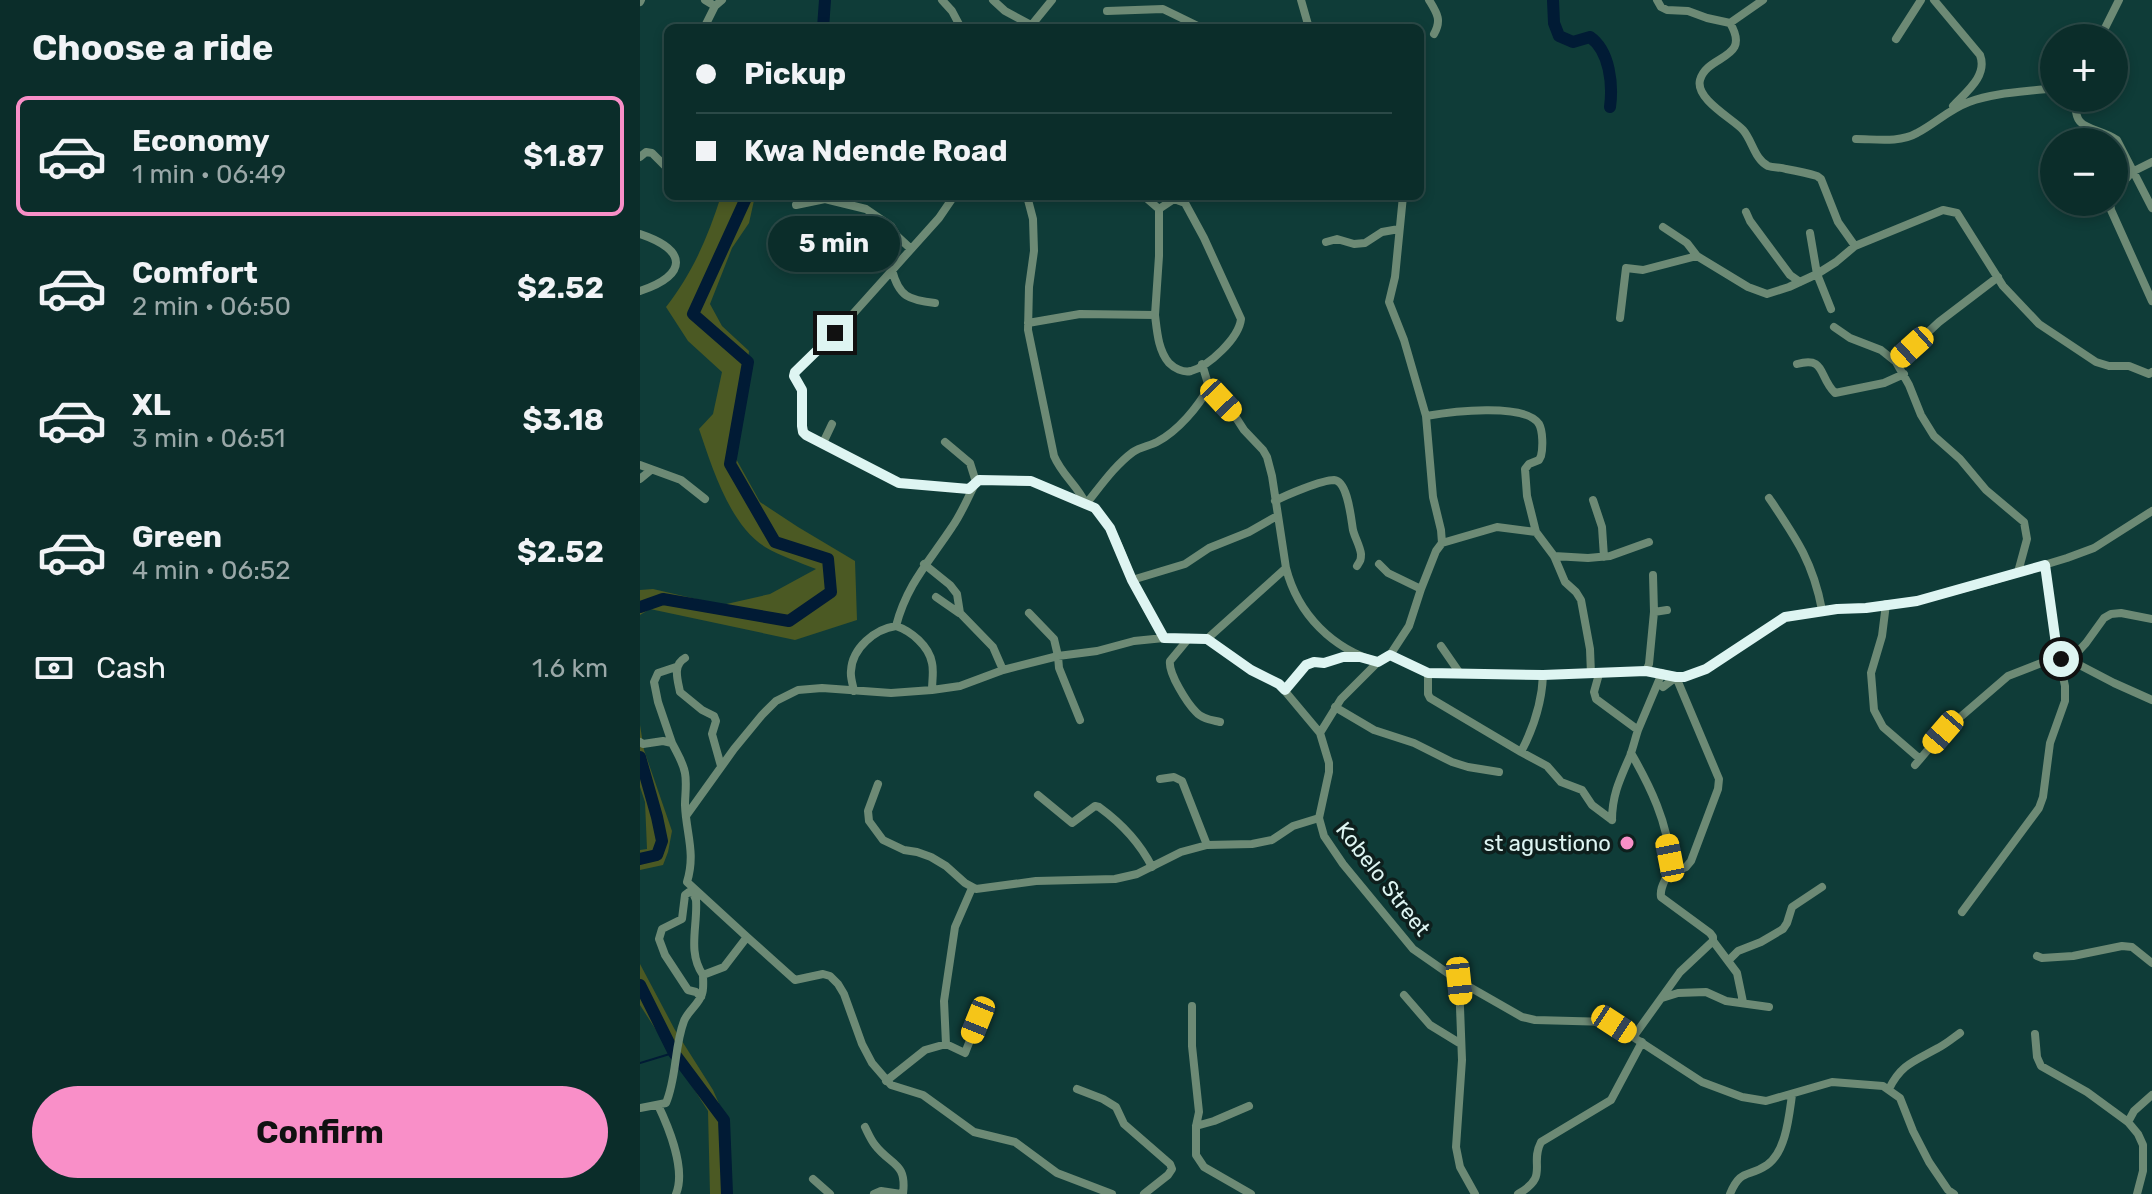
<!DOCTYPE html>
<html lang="en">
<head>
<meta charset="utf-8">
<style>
  body { margin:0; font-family:Rubik,sans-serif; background:#143532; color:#f1f3f6; height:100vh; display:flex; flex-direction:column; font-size:30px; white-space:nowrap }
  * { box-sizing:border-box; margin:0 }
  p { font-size:26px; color:#9aa8a8 }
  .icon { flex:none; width:44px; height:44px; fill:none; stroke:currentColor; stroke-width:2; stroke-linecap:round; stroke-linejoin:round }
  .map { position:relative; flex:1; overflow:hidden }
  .side { display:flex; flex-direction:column; background:#0b2d2a; width:640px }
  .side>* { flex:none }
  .top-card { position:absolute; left:24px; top:24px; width:760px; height:176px; border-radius:12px; box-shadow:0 4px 12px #0003,0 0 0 2px #2b4947; display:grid; align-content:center; height:176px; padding:0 32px; background:#0b2d2a }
  .tools { position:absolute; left:1400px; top:24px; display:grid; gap:16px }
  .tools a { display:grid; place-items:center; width:88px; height:88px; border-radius:50%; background:#0b2d2a; box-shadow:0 4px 12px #0003,0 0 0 2px #2b4947; font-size:40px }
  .end { position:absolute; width:36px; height:36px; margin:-18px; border:10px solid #def5f2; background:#111; box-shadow:0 0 0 4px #111 }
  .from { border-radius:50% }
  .bubble { position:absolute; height:56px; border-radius:28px; background:#0b2d2a; box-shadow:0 4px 12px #0003,0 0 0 2px #2b4947; font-size:26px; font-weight:700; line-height:56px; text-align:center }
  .car { position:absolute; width:24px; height:48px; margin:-24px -12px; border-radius:10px; box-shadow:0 0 6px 2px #0007; background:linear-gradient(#f5c518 24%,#345 0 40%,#f5c518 0 76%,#345 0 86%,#f5c518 0) }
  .top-card b { display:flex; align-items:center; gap:28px; height:76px; font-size:30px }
  .top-card b+b { border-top:2px solid #2b4947 }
  .top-card i { width:20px; height:20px; background:#f1f3f6 }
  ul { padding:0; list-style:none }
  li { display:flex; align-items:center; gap:24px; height:120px; margin:0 16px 12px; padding:0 16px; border:4px solid transparent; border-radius:12px }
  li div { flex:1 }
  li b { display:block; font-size:30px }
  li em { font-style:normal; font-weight:700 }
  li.active { border-color:#f98fc8 }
  li>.icon { width:72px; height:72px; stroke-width:1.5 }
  h2 { padding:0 32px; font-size:36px; line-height:96px }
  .pay { display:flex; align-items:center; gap:20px; height:88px; padding:0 32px; font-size:30px }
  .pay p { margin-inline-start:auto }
  .button { display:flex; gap:16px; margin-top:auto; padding:16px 32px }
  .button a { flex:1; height:92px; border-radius:48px; background:#f98fc8; color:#111; font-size:32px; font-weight:700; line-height:92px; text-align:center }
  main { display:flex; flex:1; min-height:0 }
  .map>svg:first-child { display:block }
</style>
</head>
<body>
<main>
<section class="side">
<h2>Choose a ride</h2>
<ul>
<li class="active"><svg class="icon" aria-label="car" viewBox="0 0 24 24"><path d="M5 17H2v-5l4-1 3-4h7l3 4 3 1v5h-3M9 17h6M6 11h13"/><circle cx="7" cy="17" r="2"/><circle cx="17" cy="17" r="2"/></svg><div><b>Economy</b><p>1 min · 06:49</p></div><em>$1.87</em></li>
<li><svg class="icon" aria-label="car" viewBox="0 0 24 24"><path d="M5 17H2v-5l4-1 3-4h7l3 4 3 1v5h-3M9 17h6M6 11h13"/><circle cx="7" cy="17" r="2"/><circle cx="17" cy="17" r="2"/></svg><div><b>Comfort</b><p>2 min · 06:50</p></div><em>$2.52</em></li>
<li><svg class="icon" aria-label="car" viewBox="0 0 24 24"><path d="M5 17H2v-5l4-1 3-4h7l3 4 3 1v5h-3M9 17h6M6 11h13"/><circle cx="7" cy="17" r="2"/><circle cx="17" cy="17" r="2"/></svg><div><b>XL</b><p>3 min · 06:51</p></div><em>$3.18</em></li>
<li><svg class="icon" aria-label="car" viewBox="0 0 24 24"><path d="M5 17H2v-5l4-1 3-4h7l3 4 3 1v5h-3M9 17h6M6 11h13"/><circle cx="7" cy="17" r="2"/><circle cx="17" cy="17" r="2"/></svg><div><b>Green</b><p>4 min · 06:52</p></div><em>$2.52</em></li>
</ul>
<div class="pay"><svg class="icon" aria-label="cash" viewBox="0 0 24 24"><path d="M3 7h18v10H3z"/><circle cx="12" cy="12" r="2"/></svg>Cash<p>1.6 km</p></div>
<div class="button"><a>Confirm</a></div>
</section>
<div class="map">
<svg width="1512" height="1194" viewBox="0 0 1512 1194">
  <rect width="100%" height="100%" fill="#0f3c38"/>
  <path fill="#4b5923" d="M81,196H115L109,223L92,248L70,304L82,326L109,351L104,397L90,448L120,502L158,527L215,561L217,620L155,640L10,609L0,615V590L13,589L82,605L130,594L176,569C159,562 140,556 125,547C89,524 72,467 59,429L73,414L82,372L48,341L26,307C52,274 68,237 81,196Z
    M0,725L4,750L32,831L28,852L23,865L0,870V850L7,849L5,802L0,787Z
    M0,964L35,1030L73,1090L90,1129V1194H70L68,1111L0,1005Z"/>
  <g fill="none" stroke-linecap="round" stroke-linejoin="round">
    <path stroke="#011b35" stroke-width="2" d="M0,1063L33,1053"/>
    <path stroke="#011b35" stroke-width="12" d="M913,0L914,23L919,36L933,42L950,37C970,51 973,85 970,107
      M183,28L185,0
      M0,607L23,599L149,621L191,592L188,559L135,542L90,464L108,362L53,314L107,196
      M0,757L17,817L22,841L17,855L0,859
      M0,985L34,1053L84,1120L87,1194"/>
    <path stroke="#6d8a75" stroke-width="8" d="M65,0L75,6
      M302,0L312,11L321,28
      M353,0L365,11L391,25
      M661,0L669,28
      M789,0C797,13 802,20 794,34
      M1017,0L1021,7L1027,10L1048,11L1067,18L1090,23L1123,0
      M1294,0L1340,55C1348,76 1326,92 1313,106
      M0,2L1,0
      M467,11L523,9L562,28
      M1090,23C1112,60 1067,54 1060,80C1055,99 1093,119 1103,130C1112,140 1115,160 1128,166C1134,168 1140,167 1146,169C1157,171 1167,173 1177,176L1181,179L1198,222L1215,246
      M390,27L412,0
      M64,28L75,6L82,0
      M1460,38L1479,0
      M1256,39L1281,0
      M1437,98C1430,133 1456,125 1477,140L1512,208
      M1216,139C1235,139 1260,143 1277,133C1296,123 1308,110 1329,102C1356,92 1386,92 1414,88
      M0,157L6,152L12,153L28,169
      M1474,193L1492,172L1512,162
      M314,196L299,218L212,315L155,372L154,376L162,390V426L163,432L166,435L259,483L329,489L339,480L391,481L446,504C460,487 474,466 493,452C500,447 509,446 517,442C538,431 558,407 569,387L562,364
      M387,196L393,219L394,251L389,287L388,330L414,456C422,475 437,485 446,504C472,514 482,559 494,583C503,602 513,620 524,638
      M504,196L519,209V256L515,315
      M1470,202L1471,210L1512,301
      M156,205L185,199L226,209L251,226L257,236L271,249
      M1106,212L1110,221L1150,275L1160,282
      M1023,227L1047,243L1057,256L1108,287L1127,294L1149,287L1177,274L1196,262L1215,246L1303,210L1317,213L1363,286L1399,324L1456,362L1469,366H1489L1509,374L1512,372
      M1170,233L1177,274L1191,309
      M0,234C48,250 48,275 0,291
      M686,242L697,239L714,244L725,243L742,232L759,229
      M252,270C259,297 269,300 295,303
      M980,318L986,268L1003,270L1057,256
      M388,323L440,314L515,315C517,331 518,350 529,363C534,368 543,373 551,371C569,366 599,338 601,319L564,238L545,203L534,199L519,209
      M1194,327L1210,338L1241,350L1256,362L1269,385L1281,415L1294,436L1320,459L1346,490L1384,522L1387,539L1378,572
      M1256,362L1299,322L1358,277
      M1157,364C1186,356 1178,376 1195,393L1244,383L1264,374
      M786,416C809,412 885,402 899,424C903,431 903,448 901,456L899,460L889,464L885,469L887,496L896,532L914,556L925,582L936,592L941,600L950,649L951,674
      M183,443L192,424
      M0,465L41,480L65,499
      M0,479L11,470
      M1129,498C1156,538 1173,562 1182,610
      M953,500L962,527L964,557
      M635,501C646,495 682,480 694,480C708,481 711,519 713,530C715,538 720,546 721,554C721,561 720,561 717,566
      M802,543L857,527L896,532
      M914,556L948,558L970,556L1009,542
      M284,564L310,585L317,594L320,613L353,647L363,670
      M739,564L748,573L781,589
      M646,568C658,615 693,649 738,662
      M492,580L545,564L569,548L609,532L637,516
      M296,597L319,613
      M1246,604L1242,636L1231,673L1234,710L1243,727L1280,759
      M1014,612L1027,610
      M389,613L414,639L418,656L419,668L440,720
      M256,626C267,584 289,562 312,527C322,513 328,497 336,482L330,463L305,442
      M549,638L530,661C528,673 547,703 556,712C562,719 572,720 580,722
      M567,639L646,568L632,476L627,457L623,450L604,430L593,413L569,387
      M801,646L819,672
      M750,655L788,673L903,675L1006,671L1036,677H1044L1066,669L1145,617L1197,609L1226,608L1277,601L1348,582L1427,558L1454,548L1512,511
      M45,658C32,665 38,681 40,692L62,710L74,716L76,721L72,734L81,766
      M1428,659L1474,683L1512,700
      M1006,671L1009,664L1014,612L1013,575
      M788,673V694L790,698L881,752C893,729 902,702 903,675
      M959,674L954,692L956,699L998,730C995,739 993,748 990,756C980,779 972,795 972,820
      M1023,687L1036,677L1079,779L1078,789L1051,861L1046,867L1027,875
      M645,690L666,665L674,662L684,663L703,657H719
      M214,691C213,685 210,677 211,671C212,648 235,629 256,626C271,631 289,646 292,663C294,671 292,681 292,690
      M695,707L734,730L774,743L812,762L828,767L859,772
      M998,730L1022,673
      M680,733L701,699L738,662L750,655L769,626L781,589L796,551L802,543L801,530L793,497L786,416L764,340L749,302L755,277L763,196
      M0,742L3,744L23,741L32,743C37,753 43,762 45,773C47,783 45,795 45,805C46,833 56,853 47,882L107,937
      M32,743L18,702L14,682L18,673L36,667
      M881,752L907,766L921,782L942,790L952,805L972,820
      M991,753C1010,786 1028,823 1030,861C1031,875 1019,884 1021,897L1070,933L1073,937V941L1097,973L1103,1002
      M1275,765L1303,732L1368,676L1404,662L1433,657L1446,643L1464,618L1471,614L1481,613L1512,619
      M520,779L534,777L542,781L567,845L612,844L632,840L653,826L679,818
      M238,784L228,811L229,821L243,840L264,850L277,852L291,857L306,866L325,883L336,889L396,881L475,879L497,874L541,852L567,845
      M398,795L432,823L455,806L459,807C481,823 500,843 512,867
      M46,816L94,749L122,715L136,701L158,690L182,688L251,693L292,690L320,686L363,670L418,656L457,651L494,641L524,638L567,639L611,670L639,684L680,733L689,763V772L679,818L684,836L703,864L773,949L819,981L882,1017L895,1020L970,1022L1062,1082L1102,1097L1126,1101L1192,1082L1243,1086L1260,1098L1273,1131L1289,1162L1308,1190L1314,1194
      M1322,912L1399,808L1403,797L1410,743L1425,701V686L1416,644L1405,565
      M1397,956L1402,958L1433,956L1482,946L1492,947L1512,963
      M1089,960L1098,951L1121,942L1143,929L1147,923L1152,907L1182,887
      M819,981L822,1060L816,1147L820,1167L835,1194
      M764,995L790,1025L821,1044
      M61,997L56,992L48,990L25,955L19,939L22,929L42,919L45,895L49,892L53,893L56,900C58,925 47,952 63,975
      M1022,998L1038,993L1066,992L1086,1001L1129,1007
      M552,1006V1046L559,1112L556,1126V1155L564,1167L611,1194
      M1395,1034L1397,1057L1401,1066L1447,1092L1488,1122L1498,1134L1503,1145V1171L1497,1194
      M994,1036L1040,972L1073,941
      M306,1044L304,1001L315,927L332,888
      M246,1081L285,1050L306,1044L325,1053L338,1020
      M437,1089L463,1099L476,1107L484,1124L530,1164L532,1169L528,1175L504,1194
      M1249,1089C1261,1064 1275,1061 1298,1048C1306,1044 1313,1038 1320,1033
      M18,1105C29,1128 46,1170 36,1194
      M0,1108L26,1103C37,1077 34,1047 44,1021C48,1011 59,1004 62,994C64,989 63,980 63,975L84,967L107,937L155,980L183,974L190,976L198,984L204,994L222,1044L232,1063L251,1085L283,1095L334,1132L375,1142L417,1173L472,1194
      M1488,1122L1494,1111L1512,1095
      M556,1126L574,1121L609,1106
      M225,1127C228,1133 231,1140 235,1145C251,1166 267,1162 263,1194
      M173,1179L190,1194
      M234,1194L241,1191L261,1194
      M878,1194C910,1176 889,1165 901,1142L971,1100L1002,1042
      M1090,1194C1101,1168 1108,1178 1127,1165C1146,1152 1149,1116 1152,1095"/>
  </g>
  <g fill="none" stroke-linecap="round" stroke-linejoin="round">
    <path stroke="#def5f2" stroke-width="10" d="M195,333L155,372L154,376L162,390V426L163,432L166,435L259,483L329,489L339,480L391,481L455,508L470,528L492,580L524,638L567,639L611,670L639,684L645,690L666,665L674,662L684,663L703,657H720L738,662L750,655L788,673L903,675L1006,671L1036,677H1044L1066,669L1145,617L1197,609L1226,608L1277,601L1405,565L1416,644L1421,659"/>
  </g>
  <circle fill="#f98fc8" stroke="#0e1f1d" stroke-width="3" cx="987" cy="843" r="8"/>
  <g text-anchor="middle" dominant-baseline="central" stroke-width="7" stroke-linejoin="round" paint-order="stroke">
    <g font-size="22" fill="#def5f2" stroke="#0e1f1d" text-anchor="end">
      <text x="971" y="843">st agustiono</text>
    </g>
    <g font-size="22" fill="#def5f2" stroke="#0e1f1d">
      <text transform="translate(743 879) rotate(52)">Kobelo Street</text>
    </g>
  </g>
</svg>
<div class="tools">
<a>+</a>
<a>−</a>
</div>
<i class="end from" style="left:1421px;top:659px"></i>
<i class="end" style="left:195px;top:333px"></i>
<div class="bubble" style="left:128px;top:216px;width:132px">5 min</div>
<i class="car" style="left:1272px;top:347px;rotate:228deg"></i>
<i class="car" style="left:581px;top:400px;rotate:137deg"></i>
<i class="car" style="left:1303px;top:732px;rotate:221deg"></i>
<i class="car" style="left:1030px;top:858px;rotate:349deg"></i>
<i class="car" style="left:819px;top:981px;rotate:174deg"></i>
<i class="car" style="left:338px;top:1020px;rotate:202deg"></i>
<i class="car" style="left:974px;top:1024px;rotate:123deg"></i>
<div class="top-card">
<b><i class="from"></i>Pickup</b>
<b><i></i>Kwa Ndende Road</b>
</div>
</div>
</main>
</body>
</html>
